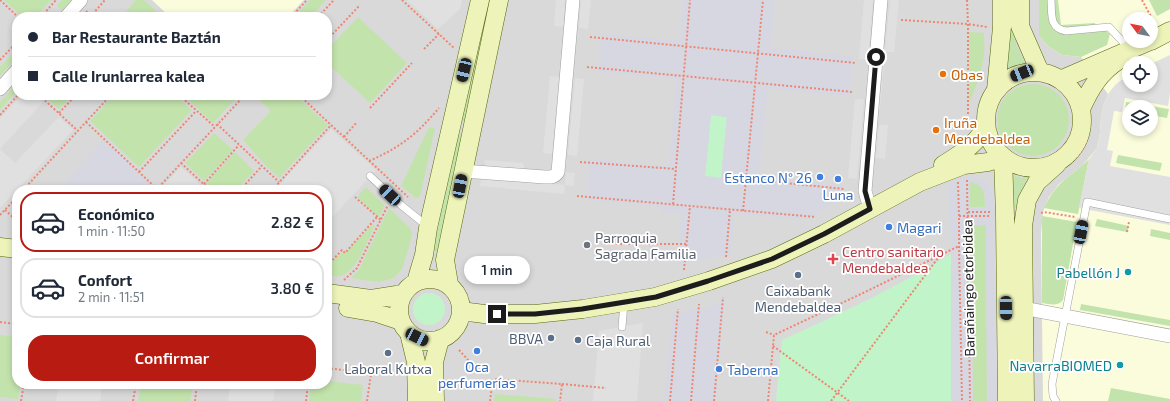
<!DOCTYPE html>
<html lang="es">
<head>
<meta charset="utf-8">
<style>
  body { margin:0; font-family:"Exo 2",sans-serif; background:#f6f6f7; color:#1f2937; height:100vh; display:flex; flex-direction:column; font-size:15px; white-space:nowrap }
  * { box-sizing:border-box; margin:0 }
  p { font-size:13px; color:#747a83 }
  .icon { flex:none; width:22px; height:22px; fill:none; stroke:currentColor; stroke-width:2; stroke-linecap:round; stroke-linejoin:round }
  .map { position:relative; flex:1; overflow:hidden }
  .side { position:absolute; left:12px; top:185px; width:320px; height:204px; display:flex; flex-direction:column; background:#fff; border-radius:16px; box-shadow:0 2px 6px #0003 }
  .side>* { flex:none }
  .guide { position:absolute; left:12px; top:12px; width:320px; height:88px; border-radius:16px; box-shadow:0 2px 6px #0003; display:grid; align-content:center; height:88px; padding:0 16px; background:#fff }
  .needle { width:26px; rotate:302deg }
  .fabs { position:absolute; left:1122px; top:12px; display:grid; gap:8px }
  .fabs a { display:grid; place-items:center; width:36px; height:36px; border-radius:50%; background:#fff; box-shadow:0 2px 6px #0003; font-size:20px }
  .end { position:absolute; width:18px; height:18px; margin:-9px; border:5px solid #1c1c1c; background:#fff; box-shadow:0 0 0 2px #fff }
  .from { border-radius:50% }
  .bubble { position:absolute; height:28px; border-radius:14px; background:#fff; box-shadow:0 2px 6px #0003; font-size:13px; font-weight:600; line-height:28px; text-align:center }
  .car { position:absolute; width:12px; height:24px; margin:-12px -6px; border-radius:5px; box-shadow:0 0 3px 1px #0007; background:linear-gradient(#222 24%,#8ab4d8 0 40%,#222 0 76%,#8ab4d8 0 86%,#222 0) }
  .guide b { display:flex; align-items:center; gap:14px; height:38px; font-size:15px }
  .guide b+b { border-top:1px solid #e0e1e3 }
  .guide i { width:10px; height:10px; background:#1f2937 }
  ul { padding:7px 0 0; list-style:none }
  li { display:flex; align-items:center; gap:12px; height:60px; margin:0 8px 6px; padding:0 8px; border:2px solid #e0e1e3; border-radius:16px }
  li div { flex:1 }
  li b { display:block; font-size:15px }
  li em { font-style:normal; font-weight:600 }
  li.on { border-color:#b71b11 }
  li>.icon { width:36px; height:36px; stroke-width:1.5 }
  .action { display:flex; gap:8px; margin-top:auto; padding:8px 16px }
  .action a { flex:1; height:46px; border-radius:16px; background:#b71b11; color:#fff; font-size:16px; font-weight:600; line-height:46px; text-align:center }
  .map>svg:first-child { display:block }
</style>
</head>
<body>
<div class="map">
<svg width="1170" height="401" viewBox="0 0 1170 401">
  <rect width="100%" height="100%" fill="#eceae2"/>
  <path fill="#dad9d9" fill-rule="evenodd" d="M0,0H1170V401H0ZM17,17H327V95H17ZM1129,19H1151V41H1129ZM1129,63H1151V85H1129ZM1129,107H1151V129H1129ZM17,190H327V384H17Z"/>
  <path fill="#fafcdc" fill-rule="evenodd" d="M152,0H304L288,17H170Z
    M1039,0H1170V401H1043L1041,234L1043,212L1049,197L1059,184L1082,166L1097,148L1100,133L1101,116L1104,104L1108,94L1081,57L1062,55L1048,46L1039,36ZM1129,19H1151V41H1129ZM1129,63H1151V85H1129ZM1129,107H1151V129H1129Z"/>
  <path fill="#c3e3ac" d="M4,0H51L35,17H22Z
    M62,0H72L62,10L57,6Z
    M136,0H144L163,17H121Z
    M310,0H326L311,17H294Z
    M487,0H493L467,123L461,122Z
    M1039,0H1058L1061,25L1095,23L1096,31H1106L1110,34L1107,45L1081,57L1062,55L1048,46L1039,36Z
    M1149,0H1170V9L1157,16Z
    M358,17L407,63L370,103L327,63V50Z
    M969,32L984,33C984,40 985,46 984,53C983,69 976,86 970,102H969Z
    M1009,32L1016,33V45L1025,63L1007,68L1010,44Z
    M17,49V57L0,76V67Z
    M17,83V91L0,110V102Z
    M997 120a36 36 0 1 1 72 0a36 36 0 1 1-72 0Z
    M43,95H72L59,109Z
    M114,95H175L192,110L139,167L90,121Z
    M183,95H239L213,123Z
    M256,95H295L328,125L279,178L265,165L243,140L271,111L255,96Z
    M1126,102L1169,109L1167,118L1151,115V107H1129V111L1125,110Z
    M429,127L435,128L421,193L419,197L416,198L401,186Z
    M214,133L233,150L204,181L185,163Z
    M458,134L464,136L439,253L433,251Z
    M235,152L254,171L236,190H213L206,183Z
    M1118,155L1162,163L1160,171L1116,163Z
    M1089,159L1078,214L1044,208C1048,199 1053,191 1060,184C1069,175 1080,169 1089,159Z
    M1013,175L1021,178H1027L1021,193L1018,207L1011,208V176Z
    M970,182C985,183 985,196 985,207H970Z
    M366,187L385,205L379,217L357,197Z
    M389,208L409,227L412,232L410,244L402,269L394,278L378,282L351,278L358,271Z
    M1042,216L1077,222L1063,300C1057,307 1050,304 1042,303Z
    M1097,219L1129,226L1127,232L1095,226Z
    M373,224L375,226C367,241 357,272 340,276C336,277 331,276 327,275V268L342,252L344,254Z
    M971,225H986L987,401H973Z
    M1151,229L1170,233V240L1150,236Z
    M1081,304L1170,320V326L1080,310Z
    M0,335L17,337V384H20L18,399L0,397Z
    M327,381L363,385L361,401H309L311,384H327Z
    M141,384H193L190,401H138Z
    M1111,388L1170,399V401H1108Z
    M495,394L556,399V401H494Z"/>
  <path fill="#c2f4c9" d="M711,115L727,117L721,178L705,176Z
    M951,254V401H776L782,340C840,314 897,287 951,254Z
    M413 309a16 16 0 1 1 32 0a16 16 0 1 1-32 0Z"/>
  <path fill="#e0e0e0" d="M407,0H462L460,9L438,29Z
    M556,0H565L563,27L554,26Z
    M581,0H591L588,29L579,28Z
    M864,0H873L868,60L859,59Z
    M890,0H899L894,52H885L880,109H876L881,51H885Z
    M1170,55V93L1168,106L1125,98L1122,112L1114,111L1107,150L1113,151L1110,166L1170,177V225L1079,208L1089,159L1097,148L1100,133L1101,116L1104,104L1108,94L1116,84L1129,75V85H1151V64Z
    M550,76L559,77L552,154L543,153Z
    M575,78L584,79L577,156L568,155Z
    M22,95H35L43,102L0,149V118Z
    M855,99H864L857,179L848,178Z
    M59,117L73,130L0,208V149L15,163Z
    M879,125H888L885,159L876,158Z
    M331,129L376,170L327,223V190H283L278,186Z
    M484,160L523,163L525,170L486,167Z
    M181,167L206,190H159Z
    M566,172L575,173L574,186L565,185L564,194L480,186L481,178L565,185Z
    M643,323L637,401H593L599,331Z
    M59,384H103L100,401H56Z
    M230,384H276L273,401H228Z"/>
  <path fill="#d7d7e2" fill-rule="evenodd" d="M683,0H775L771,48L853,56L849,96L768,89L759,178L841,186L839,201L805,220L734,214L731,254L677,265L681,214L660,213V207L587,200L590,159L668,166L676,79L598,72L601,34L680,40ZM711,115L727,117L721,178L705,176Z
    M104,139L157,189L156,190H58Z
    M966,176L977,177L982,179L987,182L991,189L994,198L996,401H987L986,225H971L973,401H951V250L948,184L957,178ZM970,182L977,184L982,188L985,193V207H970Z
    M725,300L716,401H664L672,313L699,309Z"/>
  <g fill="none" stroke-linecap="round" stroke-linejoin="round">
    <g stroke="#a0a0a0" stroke-width="8">
      <path id="lane" d="M1051,0C1052,14 1049,28 1066,31L1109,27L1123,42L1133,45
        M370,176L401,205L427,226
        M622,327L624,303
        M1056,401L1053,396L1052,384L1087,202L1170,219"/>
    </g>
    <g stroke="#a0a0a0" stroke-width="14">
      <path id="street" d="M66,17L81,0
        M0,89L17,70
        M463,171L544,177C550,177 554,178 558,172L573,0
        M870,209L865,191L881,0
        M1023,308L1170,336"/>
    </g>
    <g stroke="#59680e" stroke-width="19">
      <path id="secondary" d="M1020,0V26L1040,72
        M1151,41L1170,31
        M986 120a48 48 0 1 1 96 0a48 48 0 1 1-96 0Z
        M1060,80L1150,41
        M996,90L1002,27V0
        M1081,109C1090,89 1099,73 1119,60
        M1003,157L1005,216L1007,401
        M943,165C960,154 977,145 986,125
        M0,247L17,249
        M399 310a31 31 0 1 1 62 0a31 31 0 1 1-62 0Z
        M416,282L424,255L428,228L480,0
        M449,284L445,260L499,0
        M327,293L371,299L403,294
        M348,308L377,313L401,321
        M461,311L484,314H535L583,309L655,297L709,281L772,259L824,234L920,182L964,165L988,162L1003,157
        M409,333L416,362L417,401
        M435,401L434,362L440,339
        M1025,401L1023,226L1027,200L1037,182L1057,164"/>
    </g>
    <path stroke="#ed8772" stroke-width="2" stroke-dasharray="2 2" stroke-linecap="butt" d="M0,0L18,17
      M402,0L454,48
      M967,0L968,24V116
      M1142,0L1154,22
      M86,11L92,17
      M41,17L56,0
      M90,17L105,0
      M291,17L307,0
      M318,17L334,0
      M901,20L968,24L987,27
      M590,37L856,63
      M327,40L360,5
      M424,49L439,34
      M0,60L17,42
      M587,67L853,92
      M39,95L78,131
      M179,95L215,127
      M299,95L408,197
      M370,108L412,63
      M979,112L984,97
      M59,113L76,95
      M0,115L18,95
      M86,122L157,189
      M217,124L279,182
      M344,137L357,122
      M369,161C401,147 417,134 439,108
      M580,162L676,169
      M1071,162C1085,151 1089,137 1090,120
      M181,163L210,190
      M139,172L196,111
      M746,179L844,189
      M967,180L970,401
      M958,182L959,216V246L962,401
      M204,184L239,145
      M23,190L111,95
      M156,190L245,95
      M240,190L262,166
      M278,190L275,187L331,125
      M577,196L816,217
      M355,197L381,220
      M673,204L690,0
      M5,210L17,221
      M743,211L763,0
      M968,212H990
      M1041,213L1044,212L1075,217
      M0,215L17,197
      M959,216H990
      M1127,232L1129,222
      M604,244H686
      M726,257L730,209
      M327,266L342,250L345,253L377,217
      M684,270L690,206
      M344,280L357,268L388,205
      M0,322L17,324
      M766,332L774,335
      M773,346L849,401
      M459,350L469,361
      M327,368L376,374
      M487,380L492,385
      M562,384L606,388
      M21,401L24,384
      M133,401L136,384
      M195,401L197,384
      M306,401L308,384
      M367,401L371,374
      M490,401L493,379L562,384L560,401
      M670,401L678,309
      M691,401L699,304
      M714,401L723,297
      M768,401L774,335L863,293L959,246
      M831,401L938,258"/>
    <use href="#lane" stroke="#fff" stroke-width="7"/>
    <use href="#street" stroke="#fff" stroke-width="13"/>
    <use href="#secondary" stroke="#edf3b9" stroke-width="18"/>
  </g>
  <g fill="none" stroke-linecap="round" stroke-linejoin="round">
    <path stroke="#1c1c1c" stroke-width="5" d="M497,314H535L582,309L656,297L708,281L772,259L824,234L870,209L865,191L876,57"/>
  </g>
  <g fill="#e8710a" stroke="#fff" stroke-width="1.5">
    <circle cx="943" cy="74" r="4"/>
    <circle cx="936" cy="130" r="4"/>
  </g>
  <g fill="#3f7fe0" stroke="#fff" stroke-width="1.5">
    <circle cx="820" cy="177" r="4"/>
    <circle cx="838" cy="179" r="4"/>
    <circle cx="889" cy="227" r="4"/>
    <circle cx="477" cy="351" r="4"/>
    <circle cx="719" cy="369" r="4"/>
  </g>
  <circle fill="#6b7280" stroke="#fff" stroke-width="1.5" cx="587" cy="245" r="4"/>
  <path fill="#e0444e" stroke="#fff" stroke-width="1.5" d="M831 253h4v4h4v4h-4v4h-4v-4h-4v-4h4z"/>
  <g fill="#0f9aa8" stroke="#fff" stroke-width="1.5">
    <circle cx="1128" cy="272" r="4"/>
    <circle cx="1120" cy="365" r="4"/>
  </g>
  <g fill="#5c6f8a" stroke="#fff" stroke-width="1.5">
    <circle cx="798" cy="275" r="4"/>
    <circle cx="551" cy="338" r="4"/>
    <circle cx="578" cy="340" r="4"/>
    <circle cx="388" cy="353" r="4"/>
  </g>
  <g text-anchor="middle" dominant-baseline="central" stroke-width="3.5" stroke-linejoin="round" paint-order="stroke">
    <g font-size="14" fill="#c56008" stroke="#fff" text-anchor="start">
      <text x="951" y="74">Obas</text>
      <text x="944" y="122">Iruña<tspan x="944" dy="16">Mendebaldea</tspan></text>
    </g>
    <g font-size="14" fill="#366cbe" stroke="#fff">
      <text x="812" y="177" text-anchor="end">Estanco N° 26</text>
      <text x="838" y="194">Luna</text>
      <text x="897" y="227" text-anchor="start">Magari</text>
      <text x="477" y="366">Oca<tspan x="477" dy="16">perfumerías</tspan></text>
      <text x="727" y="369" text-anchor="start">Taberna</text>
    </g>
    <g font-size="14" fill="#5b616d" stroke="#fff" text-anchor="start">
      <text x="595" y="237">Parroquia<tspan x="595" dy="16">Sagrada Familia</tspan></text>
    </g>
    <g font-size="14" fill="#be3a42" stroke="#fff" text-anchor="start">
      <text x="842" y="251">Centro sanitario<tspan x="842" dy="16">Mendebaldea</tspan></text>
    </g>
    <g font-size="14" fill="#0d838f" stroke="#fff" text-anchor="end">
      <text x="1120" y="272">Pabellón J</text>
      <text x="1112" y="365">NavarraBIOMED</text>
    </g>
    <g font-size="14" fill="#1c1c1c" stroke="#fff">
      <text transform="translate(968 288) rotate(-91)">Barañaingo etorbidea</text>
    </g>
    <g font-size="14" fill="#4e5e75" stroke="#fff">
      <text x="798" y="290">Caixabank<tspan x="798" dy="16">Mendebaldea</tspan></text>
      <text x="543" y="338" text-anchor="end">BBVA</text>
      <text x="586" y="340" text-anchor="start">Caja Rural</text>
      <text x="388" y="368">Laboral Kutxa</text>
    </g>
  </g>
</svg>
<div class="fabs">
<a><svg class="needle" viewBox="-14 -14 28 28"><path d="M0-13l5 13h-10z" fill="#e53935"/><path d="M0 13l5-13h-10z" fill="#747a83"/></svg></a>
<a><svg class="icon" aria-label="locate" viewBox="0 0 24 24"><circle cx="12" cy="12" r="6"/><path d="M12 2v4M12 18v4M2 12h4M18 12h4"/></svg></a>
<a><svg class="icon" aria-label="layers" viewBox="0 0 24 24"><path d="M12 4l9 5-9 5-9-5zM3 14l9 5 9-5"/></svg></a>
</div>
<i class="end from" style="left:876px;top:57px"></i>
<i class="end" style="left:497px;top:314px"></i>
<div class="bubble" style="left:464px;top:256px;width:66px">1 min</div>
<i class="car" style="left:464px;top:70px;rotate:193deg"></i>
<i class="car" style="left:1022px;top:73px;rotate:248deg"></i>
<i class="car" style="left:460px;top:186px;rotate:11deg"></i>
<i class="car" style="left:390px;top:195px;rotate:313deg"></i>
<i class="car" style="left:1081px;top:232px;rotate:11deg"></i>
<i class="car" style="left:1006px;top:308px;rotate:179deg"></i>
<i class="car" style="left:417px;top:337px;rotate:116deg"></i>
<div class="guide">
<b><i class="from"></i>Bar Restaurante Baztán</b>
<b><i></i>Calle Irunlarrea kalea</b>
</div>
<section class="side">
<ul>
<li class="on"><svg class="icon" aria-label="car" viewBox="0 0 24 24"><path d="M5 17H2v-5l4-1 3-4h7l3 4 3 1v5h-3M9 17h6M6 11h13"/><circle cx="7" cy="17" r="2"/><circle cx="17" cy="17" r="2"/></svg><div><b>Económico</b><p>1 min · 11:50</p></div><em>2.82 €</em></li>
<li><svg class="icon" aria-label="car" viewBox="0 0 24 24"><path d="M5 17H2v-5l4-1 3-4h7l3 4 3 1v5h-3M9 17h6M6 11h13"/><circle cx="7" cy="17" r="2"/><circle cx="17" cy="17" r="2"/></svg><div><b>Confort</b><p>2 min · 11:51</p></div><em>3.80 €</em></li>
</ul>
<div class="action"><a>Confirmar</a></div>
</section>
</div>
</body>
</html>
